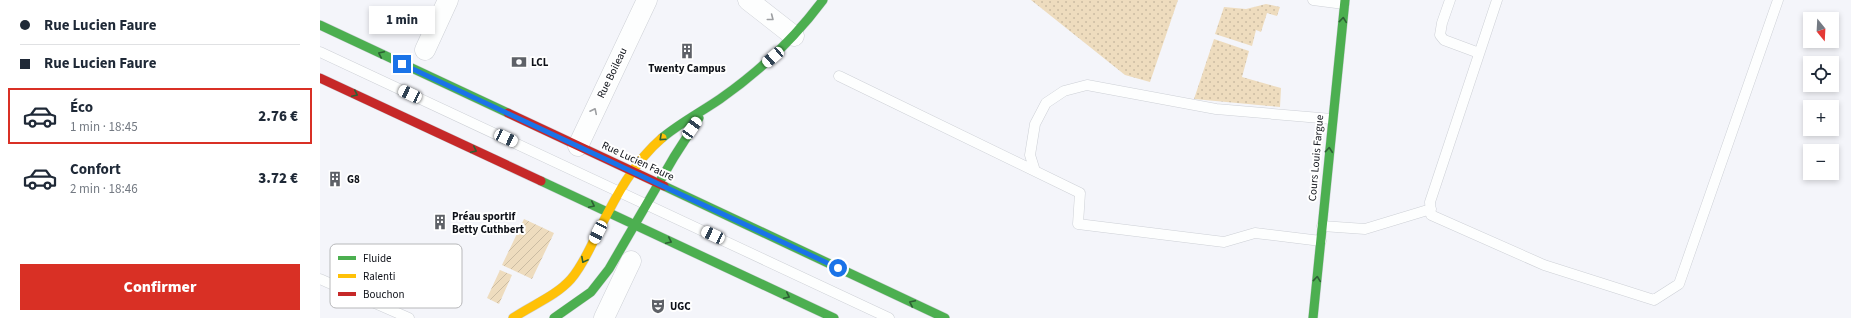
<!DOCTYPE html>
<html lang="fr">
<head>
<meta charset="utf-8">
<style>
  body { margin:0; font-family:"Source Sans 3",sans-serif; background:#f6f6f7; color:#1f2937; height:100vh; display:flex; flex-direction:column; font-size:15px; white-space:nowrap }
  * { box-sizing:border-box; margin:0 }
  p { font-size:13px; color:#747a83 }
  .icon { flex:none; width:22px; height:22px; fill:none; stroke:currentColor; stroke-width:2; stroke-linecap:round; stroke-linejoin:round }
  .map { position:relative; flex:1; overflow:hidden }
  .side { display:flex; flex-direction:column; background:#fff; width:320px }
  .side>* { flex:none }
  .banner { display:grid; align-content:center; height:88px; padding:0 20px; background:#fff }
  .needle { width:26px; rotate:162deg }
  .controls { position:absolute; left:1483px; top:12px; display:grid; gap:8px }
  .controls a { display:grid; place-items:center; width:36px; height:36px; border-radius:0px; background:#fff; box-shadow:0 2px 6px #0003; font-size:20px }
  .end { position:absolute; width:18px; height:18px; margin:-9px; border:5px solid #1a73e8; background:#fff; box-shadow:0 0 0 2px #fff }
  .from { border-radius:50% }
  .bubble { position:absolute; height:28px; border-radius:0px; background:#fff; box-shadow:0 2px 6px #0003; font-size:13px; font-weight:800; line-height:28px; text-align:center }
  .car { position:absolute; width:12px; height:24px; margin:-12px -6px; border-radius:5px; box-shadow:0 0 3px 1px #0007; background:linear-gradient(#fff 24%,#345 0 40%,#fff 0 76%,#345 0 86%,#fff 0) }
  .banner b { display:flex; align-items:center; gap:14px; height:38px; font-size:15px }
  .banner b+b { border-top:1px solid #e0e1e3 }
  .banner i { width:10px; height:10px; background:#1f2937 }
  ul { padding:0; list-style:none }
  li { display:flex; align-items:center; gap:12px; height:56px; margin:0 8px 6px; padding:0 12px; border:2px solid transparent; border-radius:0px }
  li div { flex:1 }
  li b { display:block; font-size:15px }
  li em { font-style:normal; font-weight:800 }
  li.active { border-color:#d93025 }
  li>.icon { width:36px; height:36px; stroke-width:1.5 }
  .cta { display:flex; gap:8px; margin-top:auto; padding:8px 20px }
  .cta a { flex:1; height:46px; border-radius:0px; background:#d93025; color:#fff; font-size:16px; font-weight:800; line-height:46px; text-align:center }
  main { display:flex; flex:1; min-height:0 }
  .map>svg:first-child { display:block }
</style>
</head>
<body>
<main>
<section class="side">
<div class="banner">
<b><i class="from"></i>Rue Lucien Faure</b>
<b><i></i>Rue Lucien Faure</b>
</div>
<ul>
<li class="active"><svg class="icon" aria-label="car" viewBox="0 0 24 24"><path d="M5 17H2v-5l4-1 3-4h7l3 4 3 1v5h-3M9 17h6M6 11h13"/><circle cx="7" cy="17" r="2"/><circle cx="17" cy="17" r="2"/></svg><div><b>Éco</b><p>1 min · 18:45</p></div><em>2.76 €</em></li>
<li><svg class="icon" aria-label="car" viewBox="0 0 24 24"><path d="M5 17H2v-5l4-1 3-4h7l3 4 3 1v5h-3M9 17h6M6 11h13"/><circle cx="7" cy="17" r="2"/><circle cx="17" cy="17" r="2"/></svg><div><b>Confort</b><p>2 min · 18:46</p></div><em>3.72 €</em></li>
</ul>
<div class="cta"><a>Confirmer</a></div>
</section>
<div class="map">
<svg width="1531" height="318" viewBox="0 0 1531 318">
  <defs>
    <pattern id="grass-dots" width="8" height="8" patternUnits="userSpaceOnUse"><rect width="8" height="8" fill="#eedcbe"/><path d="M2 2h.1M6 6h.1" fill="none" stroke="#cbbca3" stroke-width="1.8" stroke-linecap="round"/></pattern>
    <pattern id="garden-furrows" width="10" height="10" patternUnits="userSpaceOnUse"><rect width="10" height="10" fill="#eedcbe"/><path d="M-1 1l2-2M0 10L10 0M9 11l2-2" fill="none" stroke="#cbbca3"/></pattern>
  </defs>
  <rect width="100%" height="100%" fill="#f4f5fa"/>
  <path fill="url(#grass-dots)" d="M711,0H858L830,82L805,75Z
    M946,4L960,7L957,16L947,13L941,32L936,30L932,46L895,34L904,7L926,9Z
    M894,39L929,51L922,77L961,88L960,107L874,99Z"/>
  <path fill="url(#garden-furrows)" d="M204,219L234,233L212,279L182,265Z
    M180,270L192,275L179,304L167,298Z"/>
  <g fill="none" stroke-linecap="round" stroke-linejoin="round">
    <g stroke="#cdd0d6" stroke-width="11">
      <path id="lane" d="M993,0L1024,4
        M1130,0L1122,23L1120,35L1124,40L1159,53
        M1177,0L1110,202L1111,215L1224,265L1334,300L1359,284L1458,0
        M0,52L569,318
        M519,76L760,193L758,224L904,242L935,233L1001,241
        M715,171L710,155L715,124L726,103L744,91L767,85L896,109L1012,119
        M1002,226L1045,229L1111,209
        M0,279L89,318"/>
    </g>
    <g stroke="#cdd0d6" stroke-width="21">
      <path id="street" d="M428,0L474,36
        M105,50L128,0
        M258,146L327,0
        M284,318L311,261"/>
    </g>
    <g stroke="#cdd0d6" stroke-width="10">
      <path id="fast" d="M0,25L188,113
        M342,138C360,123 381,112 400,99C440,71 474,39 503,0
        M221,181L514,318
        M344,186L625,318
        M234,318L271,292L289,269L354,157L379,118
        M993,318L1025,0"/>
    </g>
    <g stroke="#cdd0d6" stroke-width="10">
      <path id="slow" d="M193,318C212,305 236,296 251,279C264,264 271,245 280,228C296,196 314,162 342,138"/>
    </g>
    <g stroke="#cdd0d6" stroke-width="10">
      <path id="jam" d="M0,78L221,181
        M188,113L344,186"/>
    </g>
    <use href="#lane" stroke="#fdfefe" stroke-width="10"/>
    <use href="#street" stroke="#fdfefe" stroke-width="20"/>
    <use href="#fast" stroke="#4caf50" stroke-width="9"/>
    <use href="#slow" stroke="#ffc107" stroke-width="9"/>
    <use href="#jam" stroke="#c62828" stroke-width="9"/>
  </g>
  <defs><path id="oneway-chevron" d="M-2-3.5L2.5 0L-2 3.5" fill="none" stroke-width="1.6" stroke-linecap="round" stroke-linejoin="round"/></defs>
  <g stroke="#9d9fa2">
    <use href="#oneway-chevron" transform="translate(451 18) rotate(38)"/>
    <use href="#oneway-chevron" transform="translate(274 111) rotate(-64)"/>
  </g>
  <g stroke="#2d6034">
    <use href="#oneway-chevron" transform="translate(1023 20) rotate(-84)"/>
    <use href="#oneway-chevron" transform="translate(61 54) rotate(-155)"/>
    <use href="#oneway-chevron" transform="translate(35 94) rotate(25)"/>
    <use href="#oneway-chevron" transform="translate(342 138) rotate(138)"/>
    <use href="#oneway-chevron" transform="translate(154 150) rotate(25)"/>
    <use href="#oneway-chevron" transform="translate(1009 150) rotate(-85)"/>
    <use href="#oneway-chevron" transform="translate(272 205) rotate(25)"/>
    <use href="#oneway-chevron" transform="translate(349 241) rotate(25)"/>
    <use href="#oneway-chevron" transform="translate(264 260) rotate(118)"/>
    <use href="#oneway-chevron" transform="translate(997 279) rotate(-84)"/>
    <use href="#oneway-chevron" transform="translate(467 296) rotate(25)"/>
    <use href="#oneway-chevron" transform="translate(592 303) rotate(-155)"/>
  </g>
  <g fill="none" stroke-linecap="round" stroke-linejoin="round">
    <path stroke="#1a73e8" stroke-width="5" d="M82,64L518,268"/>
  </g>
  <defs>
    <g id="building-bare" transform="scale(1.2)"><path d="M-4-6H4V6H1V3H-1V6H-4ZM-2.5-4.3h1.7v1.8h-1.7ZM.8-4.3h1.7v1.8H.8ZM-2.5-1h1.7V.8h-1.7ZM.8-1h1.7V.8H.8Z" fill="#5e6167" stroke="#fff" stroke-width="2.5" paint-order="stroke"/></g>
    <g id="bank-bare" transform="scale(1.2)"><path d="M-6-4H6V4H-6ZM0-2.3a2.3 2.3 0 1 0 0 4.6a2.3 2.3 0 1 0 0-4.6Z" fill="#5e6167" stroke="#fff" stroke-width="2.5" paint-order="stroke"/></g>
    <g id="theatre-bare" transform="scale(1.2)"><path d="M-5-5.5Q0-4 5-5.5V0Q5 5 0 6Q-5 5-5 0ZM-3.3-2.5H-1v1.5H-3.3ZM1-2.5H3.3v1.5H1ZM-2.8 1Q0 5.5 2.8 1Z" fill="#5e6167" stroke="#fff" stroke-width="2.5" paint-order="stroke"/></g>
  </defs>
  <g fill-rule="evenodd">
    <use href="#building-bare" x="367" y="51"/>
    <use href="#bank-bare" x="199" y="62"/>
    <use href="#building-bare" x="15" y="179"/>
    <use href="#building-bare" x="120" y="222"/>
    <use href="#theatre-bare" x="338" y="306"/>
  </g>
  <g text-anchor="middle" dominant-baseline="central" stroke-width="4" stroke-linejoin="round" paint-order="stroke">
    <g font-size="11" font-weight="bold" fill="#0e1118" stroke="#fff" text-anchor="start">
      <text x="211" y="62">LCL</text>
      <text x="367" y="68" text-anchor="middle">Twenty Campus</text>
      <text x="27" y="179">G8</text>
      <text x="132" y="216">Préau sportif<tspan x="132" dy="13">Betty Cuthbert</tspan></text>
      <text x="350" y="306">UGC</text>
    </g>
    <g font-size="11" fill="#0e1118" stroke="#fff">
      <text transform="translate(292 73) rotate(-64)">Rue Boileau</text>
      <text transform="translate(996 158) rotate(-85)">Cours Louis Fargue</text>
      <text transform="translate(318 161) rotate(25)">Rue Lucien Faure</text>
    </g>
  </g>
  <rect x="10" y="244" width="132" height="64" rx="6" fill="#fff" stroke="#b7b8ba" stroke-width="1"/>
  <rect x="18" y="256" width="18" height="4" fill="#4caf50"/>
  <rect x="18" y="274" width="18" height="4" fill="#ffc107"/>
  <rect x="18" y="292" width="18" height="4" fill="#c62828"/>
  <g font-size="11" fill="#0e1118">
    <text x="43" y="262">Fluide</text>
    <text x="43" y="280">Ralenti</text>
    <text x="43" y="298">Bouchon</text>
  </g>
</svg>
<div class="controls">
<a><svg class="needle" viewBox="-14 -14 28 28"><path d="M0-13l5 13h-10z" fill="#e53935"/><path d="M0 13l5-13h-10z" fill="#747a83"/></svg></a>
<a><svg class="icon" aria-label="locate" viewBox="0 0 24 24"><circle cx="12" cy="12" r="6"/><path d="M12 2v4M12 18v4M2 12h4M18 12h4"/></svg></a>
<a>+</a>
<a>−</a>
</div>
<i class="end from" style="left:518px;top:268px"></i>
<i class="end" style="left:82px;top:64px"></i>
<div class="bubble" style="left:49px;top:6px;width:66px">1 min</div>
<i class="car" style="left:453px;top:57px;rotate:229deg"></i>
<i class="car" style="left:90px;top:94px;rotate:295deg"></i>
<i class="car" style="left:372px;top:128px;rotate:35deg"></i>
<i class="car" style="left:186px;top:138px;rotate:115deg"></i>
<i class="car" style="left:278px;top:232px;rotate:207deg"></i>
<i class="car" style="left:393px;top:235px;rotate:295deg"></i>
</div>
</main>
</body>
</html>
